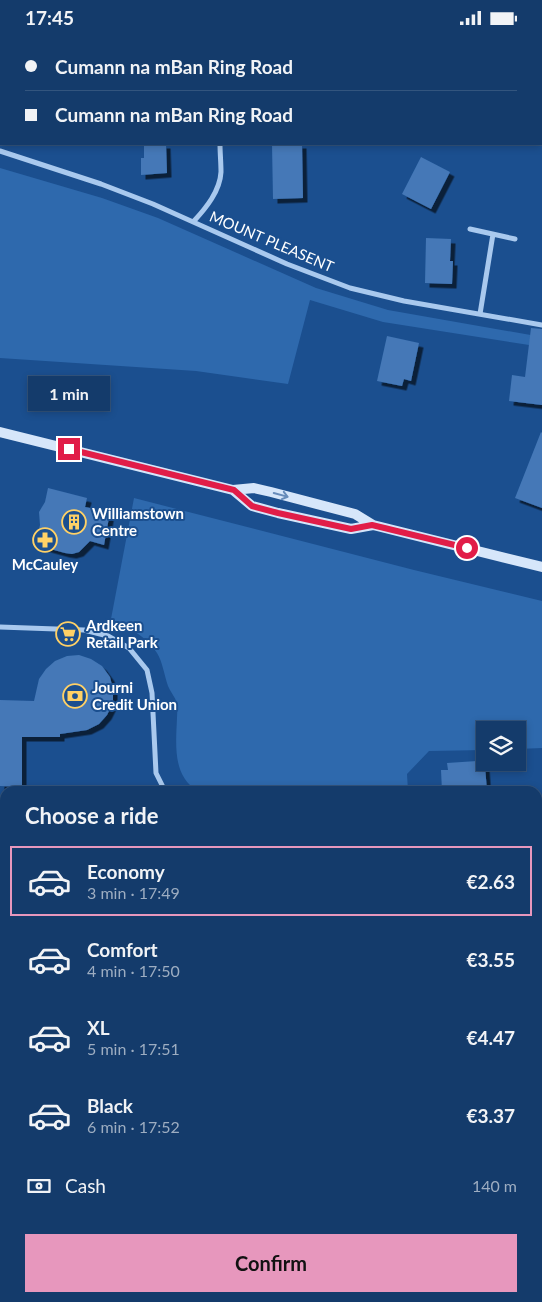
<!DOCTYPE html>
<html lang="en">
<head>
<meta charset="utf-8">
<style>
  body { margin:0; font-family:Lato,sans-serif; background:#1d4271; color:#f1f3f6; height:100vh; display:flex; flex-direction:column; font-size:19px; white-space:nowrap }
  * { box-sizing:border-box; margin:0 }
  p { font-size:16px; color:#9dadc1 }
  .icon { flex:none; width:28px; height:28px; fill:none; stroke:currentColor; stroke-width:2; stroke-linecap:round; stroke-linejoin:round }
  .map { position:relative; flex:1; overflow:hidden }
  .drawer { position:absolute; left:0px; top:751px; width:542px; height:516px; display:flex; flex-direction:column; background:#143b6b; border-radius:15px 15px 0 0; box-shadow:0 2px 8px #0003,0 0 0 1px #33557e }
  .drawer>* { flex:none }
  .top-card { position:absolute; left:0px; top:0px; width:542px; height:110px; box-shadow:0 2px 8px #0003,0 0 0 1px #33557e; display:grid; align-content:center; height:110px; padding:0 25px; background:#143b6b }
  .controls { position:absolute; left:476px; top:686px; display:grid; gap:10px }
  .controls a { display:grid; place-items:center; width:50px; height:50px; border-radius:0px; background:#143b6b; box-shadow:0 2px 8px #0003,0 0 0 1px #33557e; font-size:25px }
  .end { position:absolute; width:22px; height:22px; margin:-11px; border:6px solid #e11d48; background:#fff; box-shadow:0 0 0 2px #fff }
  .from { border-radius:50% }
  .bubble { position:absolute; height:35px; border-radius:0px; background:#143b6b; box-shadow:0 2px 8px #0003,0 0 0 1px #33557e; font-size:16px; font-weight:700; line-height:35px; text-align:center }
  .top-card b { display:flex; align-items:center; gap:18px; height:48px; font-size:19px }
  .top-card b+b { border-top:1px solid #33557e }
  .top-card i { width:12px; height:12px; background:#f1f3f6 }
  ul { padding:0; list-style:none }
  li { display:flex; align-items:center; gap:15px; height:70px; margin:0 10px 8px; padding:0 15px; border:2px solid transparent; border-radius:0px }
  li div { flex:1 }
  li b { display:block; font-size:19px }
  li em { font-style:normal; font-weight:700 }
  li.on { border-color:#e797bd }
  li>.icon { width:45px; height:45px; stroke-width:1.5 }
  h2 { padding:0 25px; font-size:22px; line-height:60px }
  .pay { display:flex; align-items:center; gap:12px; height:55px; padding:0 25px; font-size:19px }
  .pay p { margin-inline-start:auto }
  .primary-button { display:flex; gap:10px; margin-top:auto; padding:10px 25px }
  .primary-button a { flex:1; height:58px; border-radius:0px; background:#e797bd; color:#111; font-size:20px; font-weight:700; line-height:58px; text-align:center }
  .status { display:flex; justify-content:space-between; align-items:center; height:35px; padding:0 25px; background:#143b6b; direction:ltr }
  .status svg { height:14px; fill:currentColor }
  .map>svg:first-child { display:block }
</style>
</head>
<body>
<div class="status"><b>17:45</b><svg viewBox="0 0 49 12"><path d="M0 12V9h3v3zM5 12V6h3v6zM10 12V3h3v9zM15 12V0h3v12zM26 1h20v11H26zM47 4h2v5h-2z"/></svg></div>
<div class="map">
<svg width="542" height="1267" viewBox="0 0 542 1267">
  <defs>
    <filter id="shadow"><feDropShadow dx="4.5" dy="4.5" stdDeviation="0" flood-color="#0009"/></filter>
  </defs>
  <rect width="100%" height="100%" fill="#1b4f8f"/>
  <path fill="#2e69ad" d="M0,133L102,163L158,183L316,253L388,275L542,302V312L383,287L310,265L288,349L196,336L0,323Z
    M134,463L414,535L542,566V713L518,714V695H485V715L429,716L407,739L408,756H198C172,741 176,709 177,683C177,678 178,672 177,668C175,662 170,656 168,651C164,640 163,628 157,618C147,601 127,592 111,584Z
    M5,1259V1262L310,1263V1267H0V1260Z"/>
  <path fill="#4478b7" filter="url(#shadow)" d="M144,109H166L167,138L141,140V123H144Z
    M272,109H302L303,163L273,164Z
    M421,122L450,137L431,174L402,159Z
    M426,203L451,204L450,226H453L452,249L425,248Z
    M531,293L542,294V370L509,366L512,340L525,342Z
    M387,301L419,308L411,346L404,344L402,351L377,346Z
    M541,397L542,398V473L515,463Z
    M48,453L87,463L85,472L110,477L104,510L90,506L79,517L72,519L65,518L36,510L40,490L39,477L45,467Z
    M79,620L91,624L102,631L110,642L113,654V668L107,680L99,689L87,695L60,699V702H22V752L0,751V665L34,666L39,644L46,634L55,626L67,621Z
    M477,726V732L485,731L487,756H442L441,735H448L447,728Z"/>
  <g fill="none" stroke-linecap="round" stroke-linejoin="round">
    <path stroke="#a9c9ee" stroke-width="5" d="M216,0L217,1
      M0,116L101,149L153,169L287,229L350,253L404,266L542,290
      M194,186C206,173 220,156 221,137C221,128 220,118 220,109
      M470,194L515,204
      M480,279L493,199
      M0,592L84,595L108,601L129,613L147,635L152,658L156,738L165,756
      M0,862L5,861
      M538,1004H542
      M0,1056L5,1055
      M0,1249L5,1248
      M406,1262V1267"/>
    <path stroke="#d6e6fa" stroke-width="10" d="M0,397L233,455L254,453L271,457L355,479L373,490L542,532
      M233,455L252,471L278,478L351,494L373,490"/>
  </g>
  <defs><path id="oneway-shaft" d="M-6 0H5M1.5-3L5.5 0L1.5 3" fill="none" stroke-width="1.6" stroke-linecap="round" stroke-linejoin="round" transform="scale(1.25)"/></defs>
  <use stroke="#668bba" href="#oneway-shaft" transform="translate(281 460) rotate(15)"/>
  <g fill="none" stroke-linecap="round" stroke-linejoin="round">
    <path stroke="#e11d48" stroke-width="6" d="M69,414L234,455L252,471L278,478L351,494L372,490L467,513"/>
  </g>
  <defs>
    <g id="building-ring" transform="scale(1.25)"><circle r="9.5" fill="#1b4f8f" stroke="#ffd166" stroke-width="1.5"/><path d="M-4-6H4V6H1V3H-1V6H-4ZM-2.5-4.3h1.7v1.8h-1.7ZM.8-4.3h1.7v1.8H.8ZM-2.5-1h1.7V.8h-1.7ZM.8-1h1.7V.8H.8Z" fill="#ffd166"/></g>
    <g id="pharmacy-ring" transform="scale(1.25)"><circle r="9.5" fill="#1b4f8f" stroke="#ffd166" stroke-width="1.5"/><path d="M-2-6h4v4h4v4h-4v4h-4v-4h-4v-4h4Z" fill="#ffd166"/></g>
    <g id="supermarket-ring" transform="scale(1.25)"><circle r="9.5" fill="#1b4f8f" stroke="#ffd166" stroke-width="1.5"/><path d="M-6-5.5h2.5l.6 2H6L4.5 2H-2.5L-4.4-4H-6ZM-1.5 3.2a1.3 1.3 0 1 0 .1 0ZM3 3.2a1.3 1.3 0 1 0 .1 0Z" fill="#ffd166"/></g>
    <g id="bank-ring" transform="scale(1.25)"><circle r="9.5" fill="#1b4f8f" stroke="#ffd166" stroke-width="1.5"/><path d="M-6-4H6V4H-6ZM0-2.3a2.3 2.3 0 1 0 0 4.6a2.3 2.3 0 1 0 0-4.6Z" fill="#ffd166"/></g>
  </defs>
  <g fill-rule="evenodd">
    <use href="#building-ring" x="74" y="487"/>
    <use href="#pharmacy-ring" x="45" y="505"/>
    <use href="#supermarket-ring" x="68" y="599"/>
    <use href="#bank-ring" x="75" y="661"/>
  </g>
  <g text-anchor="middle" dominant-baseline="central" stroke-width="4" stroke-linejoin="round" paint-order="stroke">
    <g font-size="15" fill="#fff" stroke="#1b4f8f">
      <text transform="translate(272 206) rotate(23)">MOUNT PLEASENT</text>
    </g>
    <g font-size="15" font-weight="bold" fill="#fff" stroke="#1b4f8f" text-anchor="start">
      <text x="92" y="478">Williamstown<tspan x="92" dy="17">Centre</tspan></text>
      <text x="45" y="529" text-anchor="middle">McCauley</text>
      <text x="86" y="590">Ardkeen<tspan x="86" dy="17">Retail Park</tspan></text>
      <text x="92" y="652">Journi<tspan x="92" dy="17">Credit Union</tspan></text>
    </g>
  </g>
</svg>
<div class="controls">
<a><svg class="icon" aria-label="layers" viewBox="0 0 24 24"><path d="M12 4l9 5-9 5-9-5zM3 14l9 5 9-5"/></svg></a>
</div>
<i class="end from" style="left:467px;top:513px"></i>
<i class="end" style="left:69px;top:414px"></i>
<div class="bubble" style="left:28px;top:341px;width:82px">1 min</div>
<div class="top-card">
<b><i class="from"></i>Cumann na mBan Ring Road</b>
<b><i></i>Cumann na mBan Ring Road</b>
</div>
<section class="drawer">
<h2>Choose a ride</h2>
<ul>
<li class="on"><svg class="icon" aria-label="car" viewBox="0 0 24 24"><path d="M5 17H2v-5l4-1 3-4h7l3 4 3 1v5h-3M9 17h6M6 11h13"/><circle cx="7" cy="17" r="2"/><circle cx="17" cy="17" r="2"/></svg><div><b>Economy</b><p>3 min · 17:49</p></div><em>€2.63</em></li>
<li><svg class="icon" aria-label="car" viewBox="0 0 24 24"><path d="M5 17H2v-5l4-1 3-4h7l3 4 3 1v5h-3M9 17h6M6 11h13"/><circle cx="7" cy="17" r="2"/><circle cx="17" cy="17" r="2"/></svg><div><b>Comfort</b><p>4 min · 17:50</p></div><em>€3.55</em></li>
<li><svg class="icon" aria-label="car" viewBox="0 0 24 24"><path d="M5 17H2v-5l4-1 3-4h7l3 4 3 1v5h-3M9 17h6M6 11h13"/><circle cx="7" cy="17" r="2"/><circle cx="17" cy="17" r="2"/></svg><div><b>XL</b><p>5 min · 17:51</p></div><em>€4.47</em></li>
<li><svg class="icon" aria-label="car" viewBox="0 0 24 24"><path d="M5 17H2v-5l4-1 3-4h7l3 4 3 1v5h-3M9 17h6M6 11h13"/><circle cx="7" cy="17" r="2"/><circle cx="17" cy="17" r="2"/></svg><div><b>Black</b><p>6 min · 17:52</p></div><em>€3.37</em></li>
</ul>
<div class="pay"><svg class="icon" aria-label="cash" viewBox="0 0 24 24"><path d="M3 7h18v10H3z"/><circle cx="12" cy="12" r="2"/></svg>Cash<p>140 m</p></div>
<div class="primary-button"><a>Confirm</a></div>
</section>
</div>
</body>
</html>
